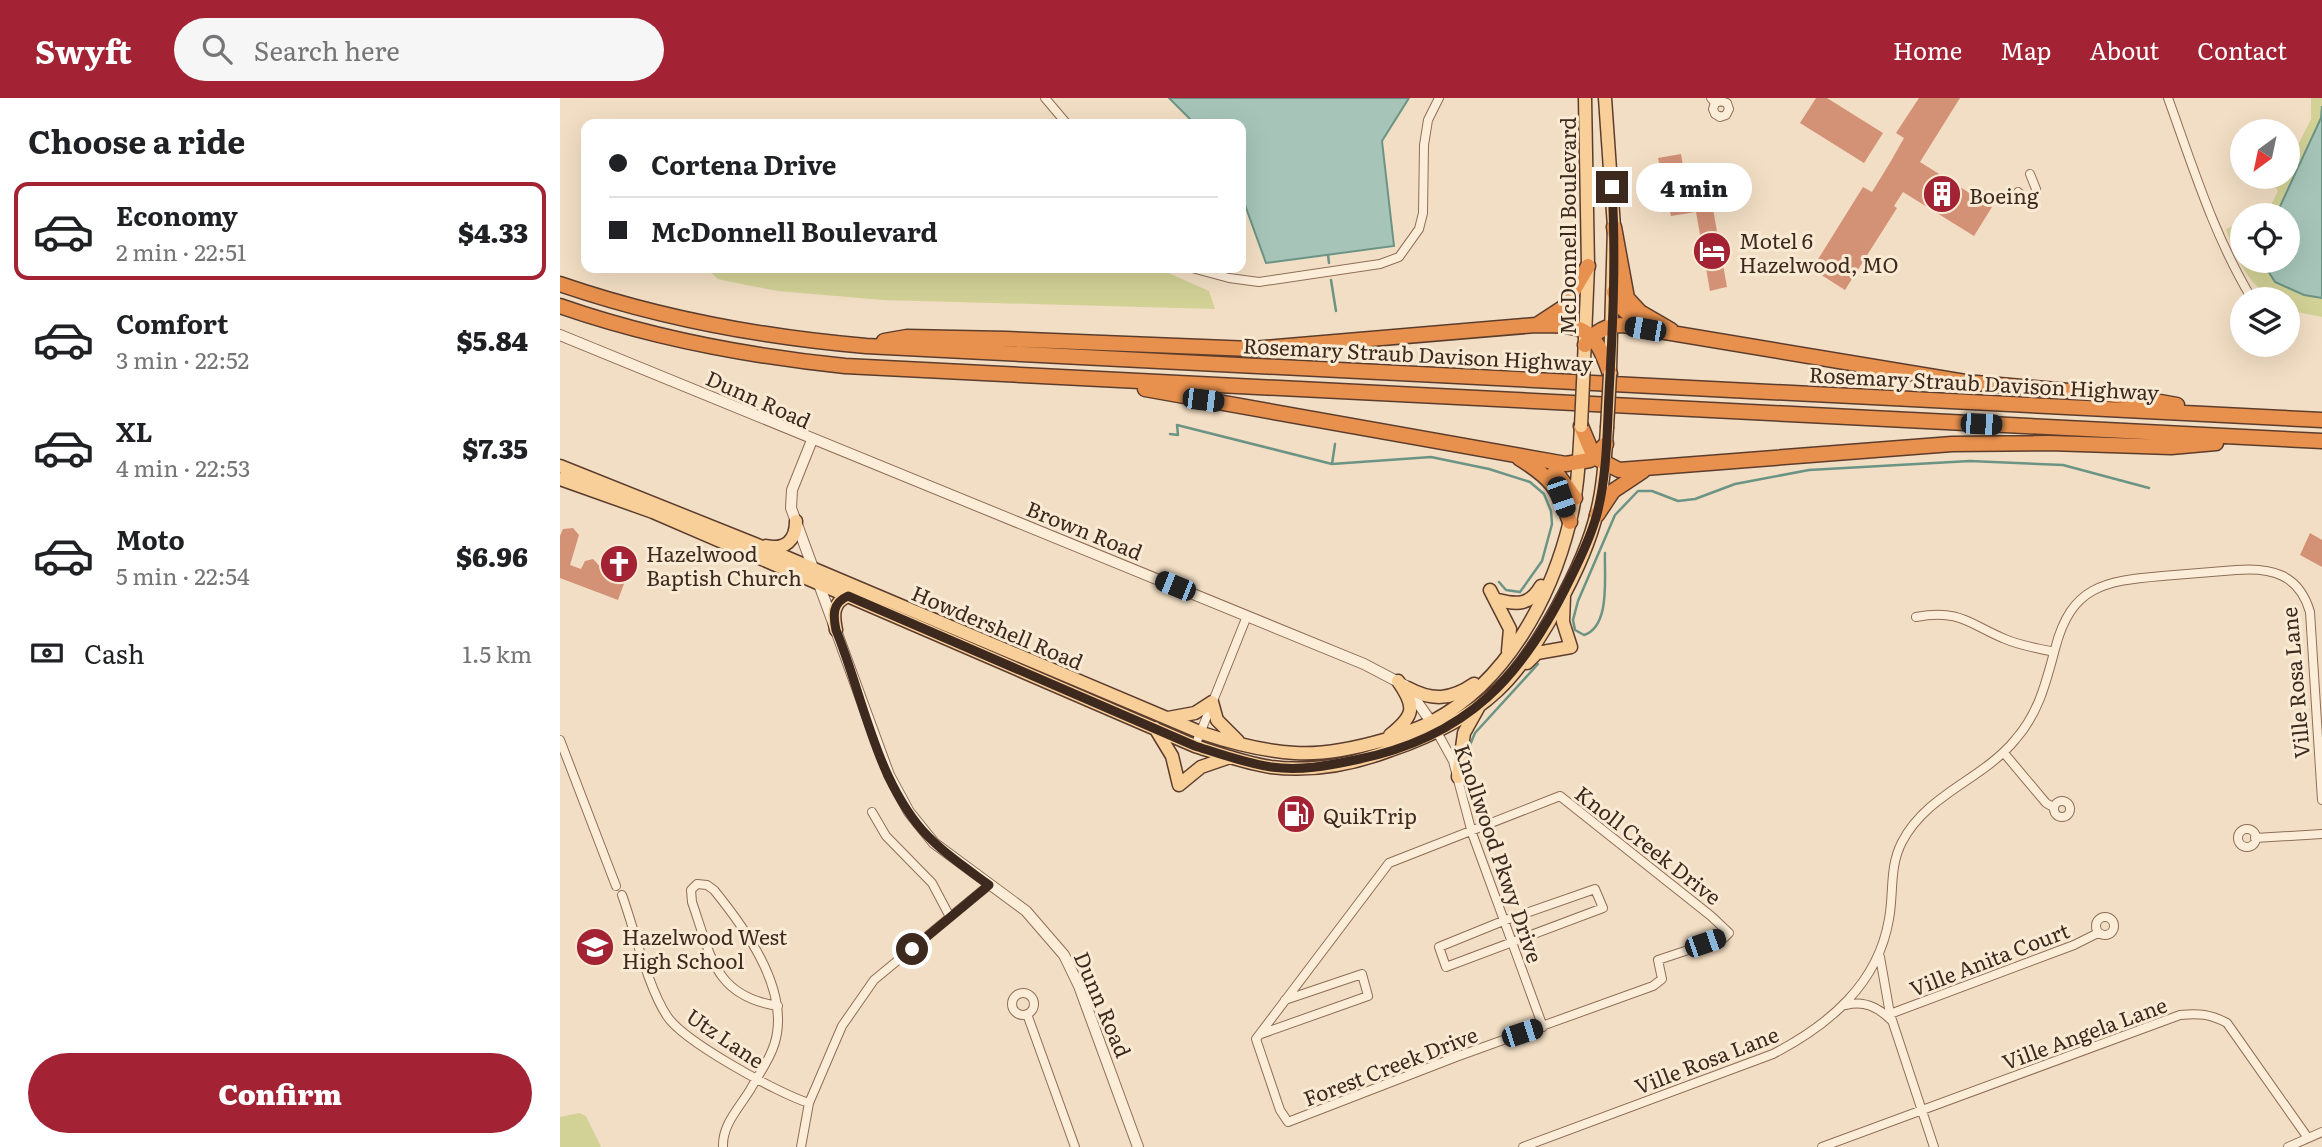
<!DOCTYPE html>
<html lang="en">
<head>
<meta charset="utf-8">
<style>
  body { margin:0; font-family:Literata,serif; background:#f6f6f6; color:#202124; height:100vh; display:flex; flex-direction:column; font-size:26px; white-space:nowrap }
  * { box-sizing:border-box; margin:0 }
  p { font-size:23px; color:#757577 }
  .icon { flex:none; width:38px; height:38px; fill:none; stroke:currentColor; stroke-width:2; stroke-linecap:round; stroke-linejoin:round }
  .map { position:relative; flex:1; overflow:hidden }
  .side { display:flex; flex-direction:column; background:#fff; width:560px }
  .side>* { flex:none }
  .top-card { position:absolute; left:21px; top:21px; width:665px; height:154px; border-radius:14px; box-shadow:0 7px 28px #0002; display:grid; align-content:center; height:154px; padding:0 28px; background:#fff }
  .needle { width:46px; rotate:213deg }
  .buttons { position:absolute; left:1670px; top:21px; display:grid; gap:14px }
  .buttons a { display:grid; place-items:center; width:70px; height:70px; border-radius:50%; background:#fff; box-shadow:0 7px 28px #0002; font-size:35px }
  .end { position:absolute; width:32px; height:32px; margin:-16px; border:9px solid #3d291e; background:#fff; box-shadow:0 0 0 4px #fff }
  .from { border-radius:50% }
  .bubble { position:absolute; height:49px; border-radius:24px; background:#fff; box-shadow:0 7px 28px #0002; font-size:23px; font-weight:800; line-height:49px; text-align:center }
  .car { position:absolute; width:21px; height:42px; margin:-21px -10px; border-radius:9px; box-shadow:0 0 5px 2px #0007; background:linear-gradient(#222 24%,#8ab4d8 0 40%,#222 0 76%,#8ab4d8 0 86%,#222 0) }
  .top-card b { display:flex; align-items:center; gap:24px; height:66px; font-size:26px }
  .top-card b+b { border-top:2px solid #e0e0e0 }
  .top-card i { width:18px; height:18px; background:#202124 }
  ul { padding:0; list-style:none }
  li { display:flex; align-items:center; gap:21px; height:98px; margin:0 14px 10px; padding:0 14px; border:4px solid transparent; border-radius:14px }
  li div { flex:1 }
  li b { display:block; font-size:26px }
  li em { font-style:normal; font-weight:800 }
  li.on { border-color:#a32334 }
  li>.icon { width:63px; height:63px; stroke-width:1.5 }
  h2 { padding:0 28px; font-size:32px; line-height:84px }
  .pay { display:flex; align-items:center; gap:18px; height:77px; padding:0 28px; font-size:26px }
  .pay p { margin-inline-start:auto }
  .cta { display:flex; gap:14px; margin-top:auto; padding:14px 28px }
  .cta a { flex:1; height:80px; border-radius:42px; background:#a32334; color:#fff; font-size:28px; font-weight:800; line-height:80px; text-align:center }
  header { display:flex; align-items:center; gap:42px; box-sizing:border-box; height:98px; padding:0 35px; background:#a32334; color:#fff }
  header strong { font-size:33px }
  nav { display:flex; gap:38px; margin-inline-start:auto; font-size:24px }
  .search { width:490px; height:63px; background:#f6f6f6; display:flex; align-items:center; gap:18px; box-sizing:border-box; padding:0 24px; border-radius:38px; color:#757577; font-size:26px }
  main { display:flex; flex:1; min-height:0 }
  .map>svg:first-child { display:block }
</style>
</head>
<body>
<header>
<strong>Swyft</strong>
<div class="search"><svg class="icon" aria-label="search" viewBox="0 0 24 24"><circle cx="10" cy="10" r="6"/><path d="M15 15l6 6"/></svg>Search here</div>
<nav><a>Home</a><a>Map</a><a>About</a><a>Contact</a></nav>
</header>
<main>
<section class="side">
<h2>Choose a ride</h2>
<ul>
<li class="on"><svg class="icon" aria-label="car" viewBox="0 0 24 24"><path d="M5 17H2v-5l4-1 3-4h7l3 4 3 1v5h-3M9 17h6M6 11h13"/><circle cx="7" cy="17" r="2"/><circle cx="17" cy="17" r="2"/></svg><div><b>Economy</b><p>2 min · 22:51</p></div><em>$4.33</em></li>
<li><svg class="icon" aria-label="car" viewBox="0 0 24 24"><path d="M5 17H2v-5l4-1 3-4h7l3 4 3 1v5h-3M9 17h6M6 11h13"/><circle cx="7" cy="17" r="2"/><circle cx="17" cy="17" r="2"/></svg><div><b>Comfort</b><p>3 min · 22:52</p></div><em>$5.84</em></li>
<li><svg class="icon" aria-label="car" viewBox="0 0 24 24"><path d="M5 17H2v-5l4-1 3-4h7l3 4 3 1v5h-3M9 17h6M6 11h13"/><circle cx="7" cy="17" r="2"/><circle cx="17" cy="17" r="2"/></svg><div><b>XL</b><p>4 min · 22:53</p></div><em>$7.35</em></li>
<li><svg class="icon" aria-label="car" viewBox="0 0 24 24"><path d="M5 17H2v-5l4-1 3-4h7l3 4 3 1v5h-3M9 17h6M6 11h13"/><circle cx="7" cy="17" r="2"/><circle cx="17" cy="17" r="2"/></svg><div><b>Moto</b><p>5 min · 22:54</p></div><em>$6.96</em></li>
</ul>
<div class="pay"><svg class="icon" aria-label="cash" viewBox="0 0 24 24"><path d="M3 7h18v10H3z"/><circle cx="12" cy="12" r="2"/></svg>Cash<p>1.5 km</p></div>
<div class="cta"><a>Confirm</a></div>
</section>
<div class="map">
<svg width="1762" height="1049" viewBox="0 0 1762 1049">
  <rect width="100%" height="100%" fill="#f2dec4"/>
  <path fill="#d2d196" d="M1751,0H1762L1761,20L1716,117H1706L1718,93L1716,90L1722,79H1727V69L1751,21Z
    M1682,125V163H1702C1719,191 1730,194 1762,200V219L1727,212V201C1693,201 1676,160 1666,131Z
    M146,170H597L649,193L655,211L323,202L218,193L176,185L158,181Z
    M19,1015L26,1018L41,1049H0V1019Z"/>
  <path fill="#a6c5b8" stroke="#6c9485" stroke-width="2" d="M609,0H849L822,43L834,148L706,165L681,96V26H635Z
    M1762,8V200L1744,197L1715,184L1702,163H1727V117H1716L1761,20Z"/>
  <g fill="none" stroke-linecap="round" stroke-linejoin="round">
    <path stroke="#6c9485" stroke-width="2.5" d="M768,157L769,165
      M771,182L776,213
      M610,336L618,337L617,327L772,366L871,359L929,371L970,384L984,396L991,413L992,426L982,463L960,494L946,492L939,484
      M772,366L775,346
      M1045,455C1044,478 1051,528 1024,537L1015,532L1013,522L1018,503L1055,417L1078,393H1092L1118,403L1135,401L1175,386L1249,372L1410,363L1503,367L1589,390
      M910,662V647L915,635L978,566"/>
  </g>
  <path fill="#d39176" d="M1256,0H1267L1323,35L1304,65L1240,25Z
    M1359,0H1400L1360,64L1432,109L1414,138L1343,94L1334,108L1337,110L1285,192L1252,171L1303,89L1312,94L1331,63L1344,40L1336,35Z
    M1121,56L1125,81L1147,78L1167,189L1162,190L1150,193L1136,114L1111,118L1098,60Z
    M13,430L19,437L10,467L21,471L25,463L33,461L44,473L50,456L63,455L72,464L58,502L0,480V438L3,431Z
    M1750,435L1762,442V469L1740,457Z"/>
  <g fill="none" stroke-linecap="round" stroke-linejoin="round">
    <g stroke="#8f6e58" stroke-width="10">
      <path id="minor" d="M485,0L507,26
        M1151,0L1155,5L1153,11L1155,16L1160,19L1166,17L1169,11L1167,5L1161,3L1155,5
        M1608,0C1633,69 1654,138 1692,201
        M1458,94L1467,103H1473L1476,91L1470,76
        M632,170L669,180L699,184L820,166L839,159L859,131L863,115L864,47L868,22L879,0
        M1356,519C1400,511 1409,526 1445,541C1461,548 1478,550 1494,554
        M877,634L893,663L912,735L983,929
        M0,642L56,788
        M635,648L687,518
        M1444,655L1486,705L1493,709
        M1000,698L1151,818L1169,835L1164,840L1098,862L1102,881L1093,888L896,959L728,1024L720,1012L696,941L829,765Z
        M1494 711a8 8 0 1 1 16 0a8 8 0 1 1-16 0Z
        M312,714L326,738L372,785L390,819
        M1678 740a9 9 0 1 1 18 0a9 9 0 1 1-18 0Z
        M1695,740L1762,736
        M1035,791L1043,810L886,869L879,849L943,823Z
        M62,797C74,830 88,890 107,918C123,943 219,996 249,1005
        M1536 828a9 9 0 1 1 18 0a9 9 0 1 1-18 0Z
        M1320,859L1330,916L1374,1049
        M452 906a11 11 0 1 1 22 0a11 11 0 1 1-22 0Z
        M1286,907C1304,902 1318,909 1331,922
        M467,916L515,1049
        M1330,916L1514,847L1538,835
        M701,936L808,898L802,876L725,902
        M163,1049C162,1027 179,1010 190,992C200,974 214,956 217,935C225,885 184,829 154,792L147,787L137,786L131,792L132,804C151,858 154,898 218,908
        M241,1049L249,1005L282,928L314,882L429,787
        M963,1049L1213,956C1269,927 1318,886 1329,821C1334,794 1329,769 1342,744C1367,696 1422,682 1455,642C1479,615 1486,584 1495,551C1511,488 1544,483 1602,478C1626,476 1651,474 1676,472C1711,469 1739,476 1750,514L1762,702
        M1262,1049L1620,917C1639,915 1650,916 1667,925L1748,1040
        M1728,1049L1762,1034"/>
    </g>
    <g stroke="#8f6e58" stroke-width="12">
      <path id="tertiary" d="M0,237L804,566L846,588L874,628
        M252,342L232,392L231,410L329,677L349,714L374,745L466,813L504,857L519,888L578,1049"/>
    </g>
    <g stroke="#5c3d2d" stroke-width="15">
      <path id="primary" d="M1045,0L1054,129L1050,272
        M1024,263L1028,168L1025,0
        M0,368L195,446L642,635C672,645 702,653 735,655C764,657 796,650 824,642C840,636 858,632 873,623C946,584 991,501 1010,423C1018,392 1019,360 1021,328
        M0,381L93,414L635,648C660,656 685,665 711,669C751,674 794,666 831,652C869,639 907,621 937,593C976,557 1025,466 1037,414C1044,386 1045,358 1047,330
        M206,448C225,452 236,443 236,423
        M930,492L950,531L948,553
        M938,502C958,507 970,507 981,488
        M276,532C273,517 272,505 288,498
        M967,565L977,555L1011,549L1003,524L1004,498
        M848,590C872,603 891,602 914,586
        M608,620L635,615L652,604L657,622L678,643
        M595,630L612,658L619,687
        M830,637C855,617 856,609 838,583
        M898,679L904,635L918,610
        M619,687L641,669L670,659"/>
    </g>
    <g stroke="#5c3d2d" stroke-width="17">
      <path id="motorway" d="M1054,129L1067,200L1080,214L1111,232
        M0,186C99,220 201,239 306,248L1762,322
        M1054,194L1062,210L1084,230
        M0,208C92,240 188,258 285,268L1762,343
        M978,226L1004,209L1028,168
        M324,243L347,239L446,241L692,251L976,227C1024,227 1034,229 1050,276
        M1025,247C1034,234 1046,227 1063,227L1405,284L1567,298L1617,307
        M585,291L1006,366L1030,362L1046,346
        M1021,328L1034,359L1059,372L1392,346L1489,345L1611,349L1656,345
        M959,360C991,380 997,388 1010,424
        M995,373L1015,400
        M1037,417L1053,393L1083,373"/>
    </g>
    <use href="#minor" stroke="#fcedd8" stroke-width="8"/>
    <use href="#tertiary" stroke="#fcedd8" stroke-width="10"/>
    <use href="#primary" stroke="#f8ce99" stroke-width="12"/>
    <use href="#motorway" stroke="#e8914e" stroke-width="14"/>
    <g stroke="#5c3d2d" stroke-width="15" stroke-linecap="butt">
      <path id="primary-bridge" d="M1021,328L1024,263
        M1047,330L1050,276"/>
    </g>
    <use href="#primary-bridge" stroke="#f8ce99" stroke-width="12"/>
  </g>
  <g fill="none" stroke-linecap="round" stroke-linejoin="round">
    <path stroke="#3d291e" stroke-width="9" d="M352,851L429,787C406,770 382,754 363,733C315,678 303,598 276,532C273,517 272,505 288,498L635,648C660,656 685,665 711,669C740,673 767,668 795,662C907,640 963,579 1011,479C1021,459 1031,438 1037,416C1047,377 1047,335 1049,295C1053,226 1056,157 1052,89"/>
  </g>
  <defs>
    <g id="building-disc" transform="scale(2.0125)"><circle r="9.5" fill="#a32334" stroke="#f9ead4"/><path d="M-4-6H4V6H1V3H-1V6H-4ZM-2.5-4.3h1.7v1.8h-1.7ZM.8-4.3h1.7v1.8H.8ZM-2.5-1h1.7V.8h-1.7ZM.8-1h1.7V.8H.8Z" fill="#fff"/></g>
    <g id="hotel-disc" transform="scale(2.0125)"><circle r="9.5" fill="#a32334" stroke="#f9ead4"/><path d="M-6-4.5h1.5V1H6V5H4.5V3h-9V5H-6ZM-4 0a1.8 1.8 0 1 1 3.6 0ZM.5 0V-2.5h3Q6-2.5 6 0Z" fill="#fff"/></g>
    <g id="church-disc" transform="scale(2.0125)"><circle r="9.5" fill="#a32334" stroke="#f9ead4"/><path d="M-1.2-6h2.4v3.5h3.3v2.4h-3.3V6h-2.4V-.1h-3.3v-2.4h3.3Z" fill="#fff"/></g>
    <g id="fuel-disc" transform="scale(2.0125)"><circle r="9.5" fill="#a32334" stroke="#f9ead4"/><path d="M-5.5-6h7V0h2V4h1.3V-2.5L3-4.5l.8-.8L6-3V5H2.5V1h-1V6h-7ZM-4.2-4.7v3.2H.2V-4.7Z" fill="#fff"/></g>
    <g id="school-disc" transform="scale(2.0125)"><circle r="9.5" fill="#a32334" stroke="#f9ead4"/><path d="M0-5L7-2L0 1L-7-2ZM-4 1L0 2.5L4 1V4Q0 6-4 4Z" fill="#fff"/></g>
  </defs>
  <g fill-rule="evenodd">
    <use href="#building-disc" x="1382" y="96"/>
    <use href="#hotel-disc" x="1152" y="153"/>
    <use href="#church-disc" x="59" y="466"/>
    <use href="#fuel-disc" x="736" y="716"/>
    <use href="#school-disc" x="35" y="849"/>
  </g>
  <g text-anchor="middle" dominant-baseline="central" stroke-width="6" stroke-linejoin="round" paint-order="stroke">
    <g font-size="21" fill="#3d291e" stroke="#f9ead4" text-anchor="start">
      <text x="1409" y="96">Boeing</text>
      <text x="1179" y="141">Motel 6<tspan x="1179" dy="24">Hazelwood, MO</tspan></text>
      <text x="86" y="454">Hazelwood<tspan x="86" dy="24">Baptish Church</tspan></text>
      <text x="763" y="716">QuikTrip</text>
      <text x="62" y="837">Hazelwood West<tspan x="62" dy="24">High School</tspan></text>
    </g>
    <g font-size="21" fill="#3d291e" stroke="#f9ead4">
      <text transform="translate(1006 128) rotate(-90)">McDonnell Boulevard</text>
      <text transform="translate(858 255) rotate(3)">Rosemary Straub Davison Highway</text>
      <text transform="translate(1424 284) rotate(3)">Rosemary Straub Davison Highway</text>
      <text transform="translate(199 300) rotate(24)">Dunn Road</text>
      <text transform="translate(525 431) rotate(22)">Brown Road</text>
      <text transform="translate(438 528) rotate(23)">Howdershell Road</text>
      <text transform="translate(1734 585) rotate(-95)">Ville Rosa Lane</text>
      <text transform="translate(1089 746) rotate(38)">Knoll Creek Drive</text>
      <text transform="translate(940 755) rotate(71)">Knollwood Pkwy Drive</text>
      <text transform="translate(1429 860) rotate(-21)">Ville Anita Court</text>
      <text transform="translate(544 906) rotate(67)">Dunn Road</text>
      <text transform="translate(1524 934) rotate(-20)">Ville Angela Lane</text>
      <text transform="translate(166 939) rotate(34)">Utz Lane</text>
      <text transform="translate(1146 961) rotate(-21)">Ville Rosa Lane</text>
      <text transform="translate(830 967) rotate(-21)">Forest Creek Drive</text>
    </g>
  </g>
</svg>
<div class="buttons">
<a><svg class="needle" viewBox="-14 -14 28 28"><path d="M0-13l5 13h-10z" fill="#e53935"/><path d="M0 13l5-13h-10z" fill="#757577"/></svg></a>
<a><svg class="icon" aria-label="locate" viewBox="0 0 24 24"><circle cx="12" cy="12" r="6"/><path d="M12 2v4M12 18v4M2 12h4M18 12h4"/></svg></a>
<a><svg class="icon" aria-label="layers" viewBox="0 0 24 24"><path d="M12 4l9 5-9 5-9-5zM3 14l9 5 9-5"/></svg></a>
</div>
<i class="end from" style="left:352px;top:851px"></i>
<i class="end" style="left:1052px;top:89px"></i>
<div class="bubble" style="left:1076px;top:65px;width:116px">4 min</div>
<i class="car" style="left:1085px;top:231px;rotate:280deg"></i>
<i class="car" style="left:643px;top:302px;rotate:97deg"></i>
<i class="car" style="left:1421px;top:326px;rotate:93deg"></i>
<i class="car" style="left:1001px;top:399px;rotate:161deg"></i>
<i class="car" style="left:615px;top:488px;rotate:292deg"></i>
<i class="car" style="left:1145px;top:845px;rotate:71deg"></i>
<i class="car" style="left:962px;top:935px;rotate:72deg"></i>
<div class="top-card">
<b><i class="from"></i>Cortena Drive</b>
<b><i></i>McDonnell Boulevard</b>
</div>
</div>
</main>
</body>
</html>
